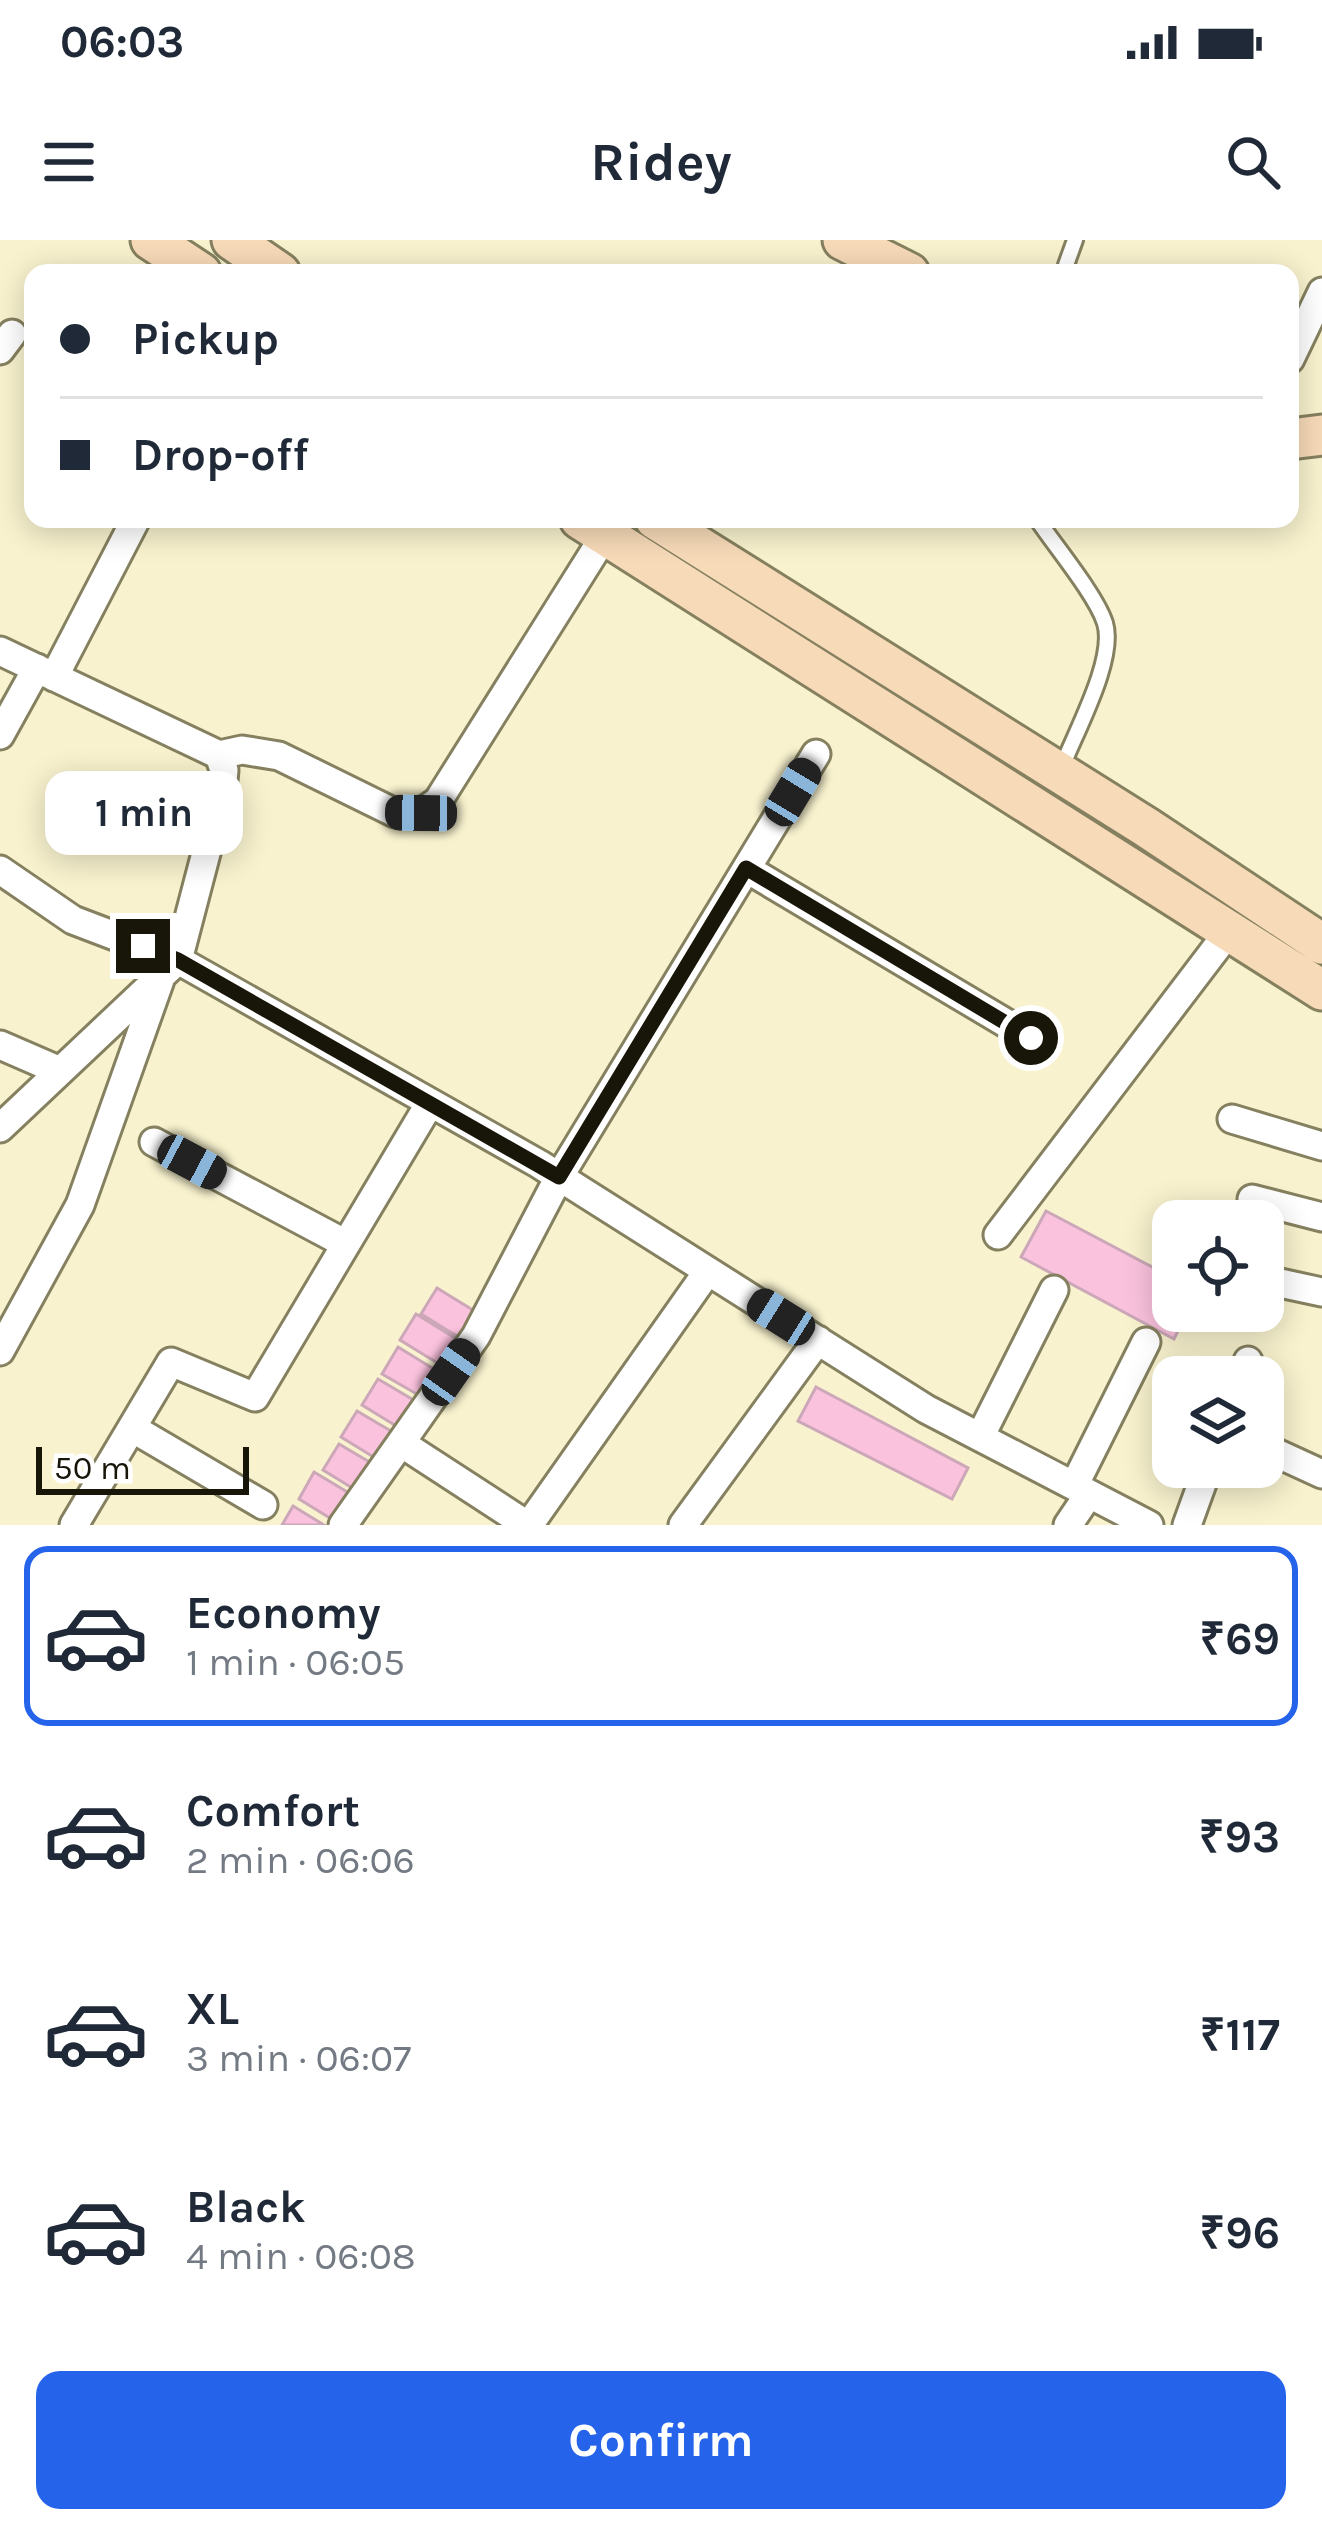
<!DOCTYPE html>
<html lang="en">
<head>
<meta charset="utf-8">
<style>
  body { margin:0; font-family:Karla,sans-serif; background:#f6f6f7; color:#1f2937; height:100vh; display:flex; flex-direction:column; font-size:45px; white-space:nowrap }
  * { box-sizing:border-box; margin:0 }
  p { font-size:39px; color:#747a83 }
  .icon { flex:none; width:66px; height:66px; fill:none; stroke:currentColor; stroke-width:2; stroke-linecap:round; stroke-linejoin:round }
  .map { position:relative; height:1285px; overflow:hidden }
  .details { display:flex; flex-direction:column; background:#fff; flex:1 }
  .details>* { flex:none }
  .top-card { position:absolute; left:24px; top:24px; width:1275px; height:264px; border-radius:24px; box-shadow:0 6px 30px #0003; display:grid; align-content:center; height:264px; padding:0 36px; background:#fff }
  .fabs { position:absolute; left:1152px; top:960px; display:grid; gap:24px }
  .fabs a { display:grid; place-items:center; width:132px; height:132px; border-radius:24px; background:#fff; box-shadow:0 6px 30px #0003; font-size:60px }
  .scale { position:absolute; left:36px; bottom:30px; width:213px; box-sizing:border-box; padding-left:12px; border:6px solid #181509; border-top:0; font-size:33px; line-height:42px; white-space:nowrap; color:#181509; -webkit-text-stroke:9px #fff; paint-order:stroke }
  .end { position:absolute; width:54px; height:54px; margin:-27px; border:15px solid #181509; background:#fff; box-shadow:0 0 0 6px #fff }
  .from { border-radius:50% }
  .bubble { position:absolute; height:84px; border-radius:24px; background:#fff; box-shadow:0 6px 30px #0003; font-size:39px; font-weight:700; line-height:84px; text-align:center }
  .car { position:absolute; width:36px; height:72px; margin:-36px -18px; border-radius:15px; box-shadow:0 0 9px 3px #0007; background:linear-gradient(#222 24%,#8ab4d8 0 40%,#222 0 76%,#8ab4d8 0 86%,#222 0) }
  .top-card b { display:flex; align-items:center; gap:42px; height:114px; font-size:45px }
  .top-card b+b { border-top:3px solid #e0e1e3 }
  .top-card i { width:30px; height:30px; background:#1f2937 }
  ul { padding:21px 0 0; list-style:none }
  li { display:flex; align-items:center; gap:36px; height:180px; margin:0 24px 18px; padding:0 12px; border:6px solid transparent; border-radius:24px }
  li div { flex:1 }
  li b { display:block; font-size:45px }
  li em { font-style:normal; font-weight:700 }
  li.current { border-color:#2563eb }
  li>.icon { width:108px; height:108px; stroke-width:1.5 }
  .button { display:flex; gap:24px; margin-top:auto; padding:24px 36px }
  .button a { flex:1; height:138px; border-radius:24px; background:#2563eb; color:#fff; font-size:48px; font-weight:700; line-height:138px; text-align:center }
  .status { display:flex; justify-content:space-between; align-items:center; height:84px; padding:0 60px; background:#fff; direction:ltr }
  .status svg { height:33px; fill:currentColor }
  header { display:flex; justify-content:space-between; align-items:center; height:156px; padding:0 36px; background:#fff; font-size:54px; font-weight:700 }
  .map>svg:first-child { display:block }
</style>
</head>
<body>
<div class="status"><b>06:03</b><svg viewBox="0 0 49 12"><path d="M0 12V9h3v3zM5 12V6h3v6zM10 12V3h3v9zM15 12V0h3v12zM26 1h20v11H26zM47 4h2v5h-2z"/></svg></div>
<header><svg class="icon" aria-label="menu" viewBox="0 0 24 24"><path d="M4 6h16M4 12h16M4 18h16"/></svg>Ridey<svg class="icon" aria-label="search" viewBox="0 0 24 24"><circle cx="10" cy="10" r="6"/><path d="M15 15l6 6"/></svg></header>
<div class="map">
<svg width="1322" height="1285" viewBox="0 0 1322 1285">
  <rect width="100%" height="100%" fill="#f8f2ce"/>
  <path fill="#fbc2de" stroke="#cba7b8" stroke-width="3" d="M1046,971L1173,1038V1071H1188L1174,1099L1021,1017Z
    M437,1048L476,1072L460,1098L421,1074Z
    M416,1074L455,1098L439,1124L400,1100Z
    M398,1107L437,1131L422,1157L382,1134Z
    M378,1139L417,1162L401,1189L362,1165Z
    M816,1147L968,1228L952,1259L798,1181Z
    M357,1171L396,1194L380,1221L341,1197Z
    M339,1204L378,1227L362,1254L323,1230Z
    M314,1232L354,1256L338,1283L299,1259Z
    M293,1266L324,1285H282Z"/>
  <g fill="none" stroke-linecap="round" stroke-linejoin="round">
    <g stroke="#85805f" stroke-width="20">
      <path id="lane" d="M1072,33L1066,25L1075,0
        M1037,279C1055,306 1096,355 1105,383C1116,419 1076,491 1062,527"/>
    </g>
    <g stroke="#85805f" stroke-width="33">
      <path id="street" d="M0,110L12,94
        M1290,119L1322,52
        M0,411L219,515L224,530L222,552L178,720L539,924L926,1169L1149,1285
        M54,437L136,279
        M0,495L37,428
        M219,515L242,510L279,516L395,573H421L438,561L605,295
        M747,629L1031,798
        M0,630L73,680L178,720L0,888
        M0,805L60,831
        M1232,879L1322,906
        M154,902L346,1004
        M1252,959L1322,977
        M998,995L1230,690
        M1280,1043L1322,1052
        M0,1111L80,965L160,740
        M1242,1137L1248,1121
        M132,1188L263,1265
        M980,1197L1054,1050
        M401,1203L527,1285
        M1263,1207L1322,1234
        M1074,1246L1146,1102
        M74,1285L171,1122L255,1157L430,863
        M343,1285L476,1096L559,937L816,514
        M529,1285L708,1031
        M683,1285L818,1100
        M1068,1285L1089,1254
        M1187,1285L1208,1227"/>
    </g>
    <g stroke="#85805f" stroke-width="45">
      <path id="secondary" d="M151,0L201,33
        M232,0L280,33
        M843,0L909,33
        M1290,199L1322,195
        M580,279L1322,750
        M655,279L1146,587L1322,704"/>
    </g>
    <use href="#lane" stroke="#fff" stroke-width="14"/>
    <use href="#street" stroke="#fff" stroke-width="27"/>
    <use href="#secondary" stroke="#f7dab8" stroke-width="39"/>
  </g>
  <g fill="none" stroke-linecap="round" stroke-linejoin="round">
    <path stroke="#181509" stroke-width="15" d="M143,706L178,720L559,937L746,628L1031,798"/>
  </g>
</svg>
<div class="fabs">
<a><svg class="icon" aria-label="locate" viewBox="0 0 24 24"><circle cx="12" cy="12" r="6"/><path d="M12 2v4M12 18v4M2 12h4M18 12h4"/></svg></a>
<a><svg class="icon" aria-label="layers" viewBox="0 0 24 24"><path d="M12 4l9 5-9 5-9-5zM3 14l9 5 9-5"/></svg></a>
</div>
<div class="scale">50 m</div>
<i class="end from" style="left:1031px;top:798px"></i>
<i class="end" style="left:143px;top:706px"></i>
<div class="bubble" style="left:45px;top:531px;width:198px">1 min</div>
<i class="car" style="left:793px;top:552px;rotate:31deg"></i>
<i class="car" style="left:421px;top:573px;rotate:271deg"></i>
<i class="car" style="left:192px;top:922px;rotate:118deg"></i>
<i class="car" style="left:781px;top:1077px;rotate:302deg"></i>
<i class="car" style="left:451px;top:1132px;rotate:35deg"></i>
<div class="top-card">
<b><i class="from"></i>Pickup</b>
<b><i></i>Drop-off</b>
</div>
</div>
<section class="details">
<ul>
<li class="current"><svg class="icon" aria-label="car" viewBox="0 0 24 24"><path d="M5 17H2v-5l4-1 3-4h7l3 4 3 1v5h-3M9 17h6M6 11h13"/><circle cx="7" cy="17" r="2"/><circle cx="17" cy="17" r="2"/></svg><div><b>Economy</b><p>1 min · 06:05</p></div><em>₹69</em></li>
<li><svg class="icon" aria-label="car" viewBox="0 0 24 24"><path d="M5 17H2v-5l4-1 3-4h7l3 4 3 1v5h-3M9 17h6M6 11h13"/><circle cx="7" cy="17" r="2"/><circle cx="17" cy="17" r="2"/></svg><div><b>Comfort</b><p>2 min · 06:06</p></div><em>₹93</em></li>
<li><svg class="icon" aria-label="car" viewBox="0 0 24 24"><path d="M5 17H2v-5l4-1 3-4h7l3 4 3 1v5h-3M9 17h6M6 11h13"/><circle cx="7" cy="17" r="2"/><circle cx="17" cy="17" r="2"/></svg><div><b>XL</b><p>3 min · 06:07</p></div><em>₹117</em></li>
<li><svg class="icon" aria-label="car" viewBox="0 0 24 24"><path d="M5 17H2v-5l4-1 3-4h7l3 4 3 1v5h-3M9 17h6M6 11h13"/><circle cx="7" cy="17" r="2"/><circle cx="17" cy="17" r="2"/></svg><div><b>Black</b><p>4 min · 06:08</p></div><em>₹96</em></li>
</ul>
<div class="button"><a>Confirm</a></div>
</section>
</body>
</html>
